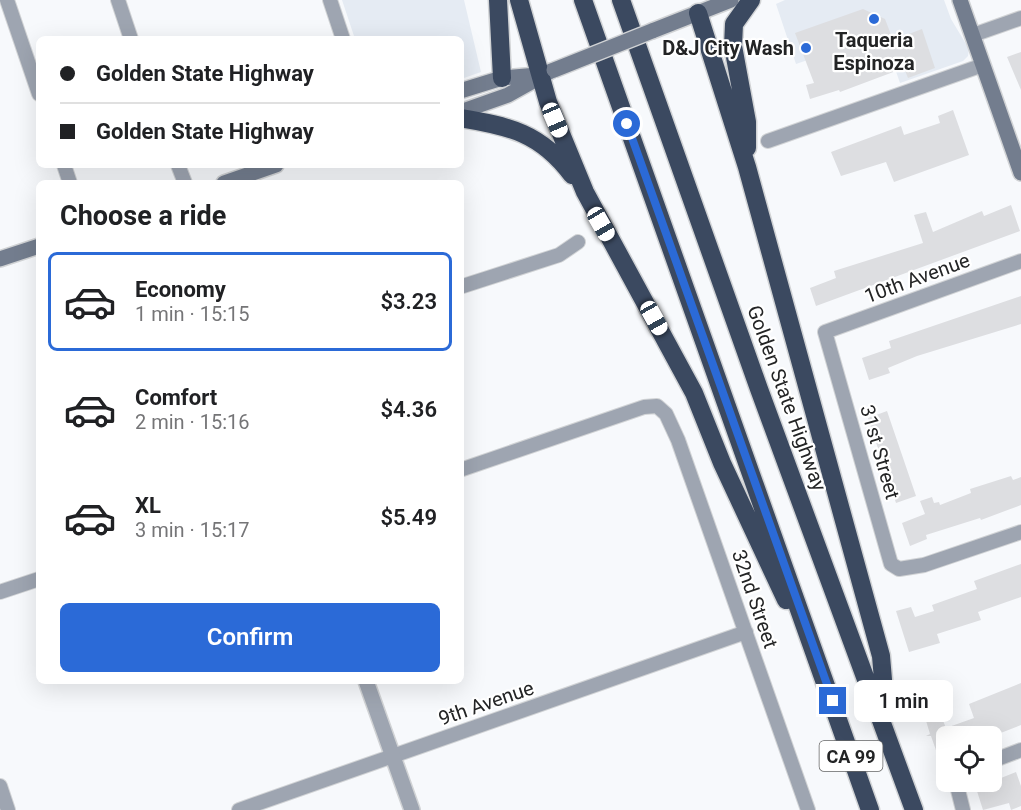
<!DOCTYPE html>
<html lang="en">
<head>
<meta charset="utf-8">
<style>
  body { margin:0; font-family:Roboto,sans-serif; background:#f6f6f6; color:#202124; height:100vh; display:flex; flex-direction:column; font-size:22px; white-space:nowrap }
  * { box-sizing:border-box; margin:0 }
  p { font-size:20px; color:#757577 }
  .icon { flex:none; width:33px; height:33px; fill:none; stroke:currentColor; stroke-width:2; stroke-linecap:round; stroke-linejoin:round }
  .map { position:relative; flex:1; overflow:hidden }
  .side { position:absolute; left:36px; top:180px; width:428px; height:504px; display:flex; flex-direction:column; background:#fff; border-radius:9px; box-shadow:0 6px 24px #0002 }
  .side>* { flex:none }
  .top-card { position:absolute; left:36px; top:36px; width:428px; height:132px; border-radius:9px; box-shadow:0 6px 24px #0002; display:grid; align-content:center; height:132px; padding:0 24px; background:#fff }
  .tools { position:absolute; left:936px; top:726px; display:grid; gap:12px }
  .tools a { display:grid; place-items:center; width:66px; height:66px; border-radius:9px; background:#fff; box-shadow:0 6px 24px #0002; font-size:30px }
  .end { position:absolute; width:27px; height:27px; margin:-14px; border:8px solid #2b6ad7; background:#fff; box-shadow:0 0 0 3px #fff }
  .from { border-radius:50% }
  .bubble { position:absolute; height:42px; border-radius:9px; background:#fff; box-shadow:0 6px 24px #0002; font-size:20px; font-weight:600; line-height:42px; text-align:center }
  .car { position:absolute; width:18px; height:36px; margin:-18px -9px; border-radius:8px; box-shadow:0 0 4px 2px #0007; background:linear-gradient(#fff 24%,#345 0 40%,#fff 0 76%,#345 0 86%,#fff 0) }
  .top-card b { display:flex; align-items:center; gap:21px; height:57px; font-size:22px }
  .top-card b+b { border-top:2px solid #e0e0e0 }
  .top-card i { width:15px; height:15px; background:#202124 }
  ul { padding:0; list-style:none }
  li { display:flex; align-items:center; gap:18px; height:99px; margin:0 12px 9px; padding:0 12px; border:3px solid transparent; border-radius:9px }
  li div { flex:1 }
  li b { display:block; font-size:22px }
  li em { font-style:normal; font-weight:600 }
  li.on { border-color:#2b6ad7 }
  li>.icon { width:54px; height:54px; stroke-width:1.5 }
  h2 { padding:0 24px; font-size:27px; line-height:72px }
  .primary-button { display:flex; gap:12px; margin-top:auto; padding:12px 24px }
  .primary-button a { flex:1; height:69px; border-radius:9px; background:#2b6ad7; color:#fff; font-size:24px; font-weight:600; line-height:69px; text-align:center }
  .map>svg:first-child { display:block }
</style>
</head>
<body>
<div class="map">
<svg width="1021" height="810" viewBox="0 0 1021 810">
  <rect width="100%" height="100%" fill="#f7f9fc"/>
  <path fill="#e5ebf3" d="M342,0H464L481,72L461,79L460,39H355Z
    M785,0H944L951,19L969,49L968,56L963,61L900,83L883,34L796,64L776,4Z"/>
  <path fill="#dddee1" d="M863,9L885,19L893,40L922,29L935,68L908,78L904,68L840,92L839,90L810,99L806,85L814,83L795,33Z
    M1021,52V90L1007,57Z
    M953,110L969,155L894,182L886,162L841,176L831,152L901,126L904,135L940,123L938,116Z
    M1011,205L1020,231L816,306L810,288L836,278L834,271L923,243L914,215L926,212L933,232L982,211L984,216Z
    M1021,296V324L917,356L888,368L890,373L869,380L862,358L891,348L889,341Z
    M887,411L916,496L896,503L868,418Z
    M1011,476L1013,480L1021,477V505L981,520L980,518L926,535L927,539L910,546L902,523L925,514L920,501L932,497L934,503L939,502L940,505L971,493L970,489Z
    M1021,564V597L978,612L981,620L937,634L940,643L909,652L896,611L911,607L915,617L934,611L932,605L977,589L974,581Z
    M1021,683V725L993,736H946V750L937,753L931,736H926L930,734L924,714L938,708L946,728L974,718L969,704Z
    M1016,772L1021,786V806L1011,810L1009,803L983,810L976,788Z"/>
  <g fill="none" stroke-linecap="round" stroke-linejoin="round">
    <g stroke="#d1d3d5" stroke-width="16">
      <path id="minor" d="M7,0L39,94
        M118,0L131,39
        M330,0L343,39
        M973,35L1021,18
        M768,141L983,65
        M64,165L70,183
        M178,165L185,183
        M1021,261L825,332L891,564L899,569L924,565L1021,532
        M460,287L559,255L578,242
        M460,470L644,407L657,406L666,414L678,440L808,810
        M0,592L39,579
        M992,761L1021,750
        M956,782L963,810
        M0,786L8,810
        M239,810L746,632"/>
    </g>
    <g stroke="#d1d3d5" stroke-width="18">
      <path id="tertiary" d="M366,681L412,810"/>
    </g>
    <g stroke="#d1d3d5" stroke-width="18">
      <path id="secondary" d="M960,0L1021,173
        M652,31L731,0
        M460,91L502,78L537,75
        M460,112L508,95L551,71
        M224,183L276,165
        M0,259L39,246"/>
    </g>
    <g stroke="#d1d3d5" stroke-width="21">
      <path id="motorway" d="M498,0L502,78
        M519,0L548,102L585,192L694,393L722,463L786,600
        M583,0L870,810
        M621,0L759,389L914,810
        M698,13L747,167L881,656L886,715
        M460,118C509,126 541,133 572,175
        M747,148V122L733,46L734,24L751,0"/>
    </g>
    <use href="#minor" stroke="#9ea5b1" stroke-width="14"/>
    <use href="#tertiary" stroke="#9ea5b1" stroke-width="15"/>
    <use href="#secondary" stroke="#737d8e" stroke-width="15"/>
    <use href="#motorway" stroke="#3b4960" stroke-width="18"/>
    <g stroke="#d1d3d5" stroke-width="18" stroke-linecap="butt">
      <path id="secondary-bridge" d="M554,70L652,31"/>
    </g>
    <use href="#secondary-bridge" stroke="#737d8e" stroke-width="15"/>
  </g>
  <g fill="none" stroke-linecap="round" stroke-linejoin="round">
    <path stroke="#2b6ad7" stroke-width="8" d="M627,124L833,701"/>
  </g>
  <g fill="#2b6ad7" stroke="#fff" stroke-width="2">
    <circle cx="874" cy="19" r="6"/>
    <circle cx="806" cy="48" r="6"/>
  </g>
  <g text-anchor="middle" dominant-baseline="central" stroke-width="4.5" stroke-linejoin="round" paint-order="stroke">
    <rect fill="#fff" stroke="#656666" stroke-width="1.5" x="819.5" y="741" width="63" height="30" rx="4.5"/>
    <g font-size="18" font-weight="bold" fill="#232425">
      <text x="851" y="756">CA 99</text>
    </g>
    <g font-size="20" font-weight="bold" fill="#232425" stroke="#fff">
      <text x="874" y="40">Taqueria<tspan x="874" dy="23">Espinoza</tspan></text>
      <text x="794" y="48" text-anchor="end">D&amp;J City Wash</text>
    </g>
    <g font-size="20" fill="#232425" stroke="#fff">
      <text transform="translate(917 278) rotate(-20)">10th Avenue</text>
      <text transform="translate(787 398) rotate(70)">Golden State Highway</text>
      <text transform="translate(880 452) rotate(74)">31st Street</text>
      <text transform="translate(755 599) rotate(71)">32nd Street</text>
      <text transform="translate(486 703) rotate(-19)">9th Avenue</text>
    </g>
  </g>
</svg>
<div class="tools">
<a><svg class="icon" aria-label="locate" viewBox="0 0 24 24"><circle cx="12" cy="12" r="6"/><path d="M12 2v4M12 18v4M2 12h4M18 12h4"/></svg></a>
</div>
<i class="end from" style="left:627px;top:124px"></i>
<i class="end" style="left:833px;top:701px"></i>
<div class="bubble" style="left:854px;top:680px;width:99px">1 min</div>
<i class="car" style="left:555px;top:120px;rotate:157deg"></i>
<i class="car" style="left:601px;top:224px;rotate:150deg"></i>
<i class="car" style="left:654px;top:318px;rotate:151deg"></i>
<div class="top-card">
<b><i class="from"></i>Golden State Highway</b>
<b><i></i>Golden State Highway</b>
</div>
<section class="side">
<h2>Choose a ride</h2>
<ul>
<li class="on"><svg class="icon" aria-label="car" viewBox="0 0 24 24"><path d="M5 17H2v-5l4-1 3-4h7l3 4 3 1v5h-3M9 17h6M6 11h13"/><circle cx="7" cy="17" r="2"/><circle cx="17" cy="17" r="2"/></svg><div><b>Economy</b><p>1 min · 15:15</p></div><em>$3.23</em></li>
<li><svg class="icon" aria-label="car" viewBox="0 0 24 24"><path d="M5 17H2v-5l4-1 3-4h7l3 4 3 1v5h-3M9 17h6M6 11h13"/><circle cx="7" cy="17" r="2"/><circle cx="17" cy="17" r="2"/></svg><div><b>Comfort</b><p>2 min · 15:16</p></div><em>$4.36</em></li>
<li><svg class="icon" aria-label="car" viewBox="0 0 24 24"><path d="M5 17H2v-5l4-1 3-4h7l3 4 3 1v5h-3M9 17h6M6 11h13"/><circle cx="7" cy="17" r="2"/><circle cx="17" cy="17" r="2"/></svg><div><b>XL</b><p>3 min · 15:17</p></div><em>$5.49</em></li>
</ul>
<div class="primary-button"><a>Confirm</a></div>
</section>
</div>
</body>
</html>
